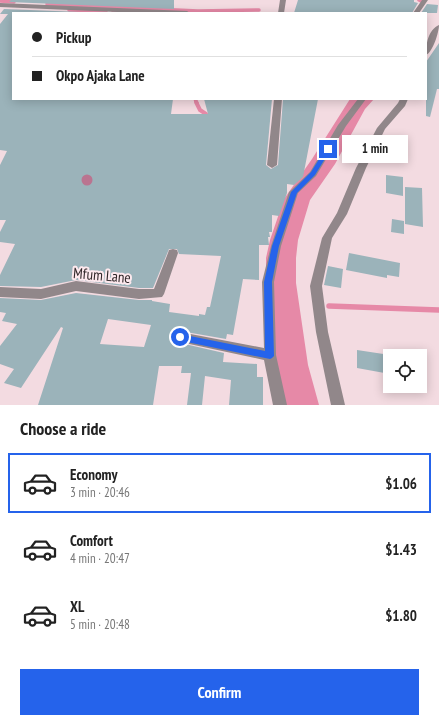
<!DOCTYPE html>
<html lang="en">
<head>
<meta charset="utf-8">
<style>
  body { margin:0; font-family:"PT Sans Narrow",sans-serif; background:#f6f6f6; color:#222; height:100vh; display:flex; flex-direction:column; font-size:15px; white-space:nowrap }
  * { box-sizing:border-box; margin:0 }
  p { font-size:13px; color:#767676 }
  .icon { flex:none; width:22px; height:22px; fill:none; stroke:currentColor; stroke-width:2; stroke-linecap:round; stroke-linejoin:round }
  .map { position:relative; height:405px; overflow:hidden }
  .details { display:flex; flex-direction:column; background:#fff; flex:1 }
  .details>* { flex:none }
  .hud { position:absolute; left:12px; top:12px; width:415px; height:88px; border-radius:0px; box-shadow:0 2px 10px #0003; display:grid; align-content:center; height:88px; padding:0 20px; background:#fff }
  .fabs { position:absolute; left:383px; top:349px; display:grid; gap:8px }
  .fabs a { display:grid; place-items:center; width:44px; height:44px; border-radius:0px; background:#fff; box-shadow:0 2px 10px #0003; font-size:20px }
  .end { position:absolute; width:18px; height:18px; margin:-9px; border:5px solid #2563eb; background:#fff; box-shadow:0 0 0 2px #fff }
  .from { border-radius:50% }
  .bubble { position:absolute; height:28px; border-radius:0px; background:#fff; box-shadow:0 2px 10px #0003; font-size:13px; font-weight:700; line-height:28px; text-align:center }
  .hud b { display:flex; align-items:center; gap:14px; height:38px; font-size:15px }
  .hud b+b { border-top:1px solid #e0e0e0 }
  .hud i { width:10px; height:10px; background:#222 }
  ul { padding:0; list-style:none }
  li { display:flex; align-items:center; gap:12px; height:60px; margin:0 8px 6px; padding:0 12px; border:2px solid transparent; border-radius:0px }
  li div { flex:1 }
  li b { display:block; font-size:15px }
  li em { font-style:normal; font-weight:700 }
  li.on { border-color:#2563eb }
  li>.icon { width:36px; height:36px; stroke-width:1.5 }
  h2 { padding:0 20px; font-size:18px; line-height:48px }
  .button { display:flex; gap:8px; margin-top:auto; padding:8px 20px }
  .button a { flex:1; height:46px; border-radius:0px; background:#2563eb; color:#fff; font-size:16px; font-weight:700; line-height:46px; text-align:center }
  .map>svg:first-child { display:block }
</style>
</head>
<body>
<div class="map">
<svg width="439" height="405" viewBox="0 0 439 405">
  <rect width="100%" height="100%" fill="#f3dbe1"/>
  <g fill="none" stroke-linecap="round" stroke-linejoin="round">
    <path stroke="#e689a7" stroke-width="3.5" d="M419,0L421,1
      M0,1L14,2
      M47,4L198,11L259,10
      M69,10L106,11
      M113,12L137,13
      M195,99L197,103"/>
    <path stroke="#e689a7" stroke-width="4" d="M196,102L200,110L206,114L207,119"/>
    <path stroke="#e689a7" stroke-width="5.5" d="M329,306L439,310"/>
    <path fill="#e689a7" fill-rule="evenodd" d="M350,99H374L365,109L335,164L310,200L298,240L296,258V283L308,365L319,405H283L274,365L266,283V258L270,240L284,199L312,159Z"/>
  </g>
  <path fill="#9bb3ba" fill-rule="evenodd" d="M11,0H174V9L9,2Z
    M298,0H414V2L418,3L412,13H294Z
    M427,4L438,5L437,13H421Z
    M4,9L106,13H13V99H173L171,114H208L204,99H272L266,165L271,169L278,165L283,99H318L303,177L294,185L287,184V193L279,216L272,215V232H269L270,237H268L269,245H259V280L243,279L233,335L227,334L226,339L180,331L175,332L173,336L176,342L224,353L223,362L257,364V377H263V405H229L231,380L205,376L202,405H187L191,373H181L182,366H159L153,405H38L63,328L61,327L21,388L4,383L14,369L0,364V346L17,324L2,321L6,313L0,312V298L41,300L76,293L139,300H152V301L170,304L169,312L199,316V314L205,315L207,307H210L221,256L179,254L177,249H169L153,288H139L76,280L41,287L0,286V275L15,244L0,242V232L6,220H0V165L7,151L0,150V24L8,14H0ZM108,319L151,325L144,347L100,344Z
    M439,43V89H437L430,117L426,116V62Z
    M386,175L403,177V196L386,193Z
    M405,187L422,188L423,227L405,224Z
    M392,219L404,221V234L391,232Z
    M349,253L400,263L399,277L387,275V278L346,270Z
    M328,266L343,269L341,288L324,285Z
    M357,350L390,355V374L357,368Z"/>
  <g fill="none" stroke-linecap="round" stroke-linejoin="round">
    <path fill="#91878a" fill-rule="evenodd" d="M280,0H286L284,13H278Z
      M422,0H428L419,13H413Z
      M0,3L187,11L190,13H141L0,7Z
      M439,25C439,32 433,52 426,55C426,44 428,30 439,25Z
      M274,99H282L277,165L272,168L267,165Z
      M358,99H366L346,126L316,176L298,193L281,246L274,282L276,355L287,405H273L264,360L180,342L176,341L174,337L176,333L180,332L264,348L262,282L271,246L289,192L310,172L338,125Z
      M400,99H408L405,106L385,129L366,168L347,214L332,238L322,286L328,332L345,405H331L316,332L310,286L322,238L337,213L356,168L377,128L398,103Z
      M173,249L177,250L178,253L164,294L162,297L139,299L76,291L41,299L0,297V287L41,289L76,281L139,289H154L168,253L169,250Z"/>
  </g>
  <circle fill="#ba7490" cx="87" cy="180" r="5.5"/>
  <path fill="#2563eb" d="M326,148L331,149L315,175L297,193L279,246L272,282L274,356L272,358L270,359L177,340V335L180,334L265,351L264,282L272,246L291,192L311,172Z"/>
  <g text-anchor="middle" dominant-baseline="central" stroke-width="4" stroke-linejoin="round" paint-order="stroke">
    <g font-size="15" fill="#302729" stroke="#fde9ee">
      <text transform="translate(102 275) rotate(5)">Mfum Lane</text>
    </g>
  </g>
</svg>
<div class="fabs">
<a><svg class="icon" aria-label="locate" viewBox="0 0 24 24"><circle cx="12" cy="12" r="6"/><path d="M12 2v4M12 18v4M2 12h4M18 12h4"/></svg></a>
</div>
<i class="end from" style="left:180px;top:337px"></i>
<i class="end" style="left:328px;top:149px"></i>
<div class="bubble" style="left:342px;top:135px;width:66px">1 min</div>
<div class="hud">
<b><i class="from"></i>Pickup</b>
<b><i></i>Okpo Ajaka Lane</b>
</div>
</div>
<section class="details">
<h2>Choose a ride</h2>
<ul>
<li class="on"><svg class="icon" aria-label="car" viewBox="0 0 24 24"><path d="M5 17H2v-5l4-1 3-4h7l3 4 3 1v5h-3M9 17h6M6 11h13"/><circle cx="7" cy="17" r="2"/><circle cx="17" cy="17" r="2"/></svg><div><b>Economy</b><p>3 min · 20:46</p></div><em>$1.06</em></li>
<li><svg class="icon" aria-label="car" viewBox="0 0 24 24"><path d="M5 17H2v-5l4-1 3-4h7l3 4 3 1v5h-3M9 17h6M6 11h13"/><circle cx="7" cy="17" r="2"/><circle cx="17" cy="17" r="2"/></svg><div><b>Comfort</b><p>4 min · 20:47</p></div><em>$1.43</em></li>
<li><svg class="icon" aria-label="car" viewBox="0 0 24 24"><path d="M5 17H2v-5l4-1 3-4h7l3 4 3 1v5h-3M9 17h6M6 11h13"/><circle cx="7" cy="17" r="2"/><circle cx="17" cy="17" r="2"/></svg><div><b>XL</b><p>5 min · 20:48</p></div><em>$1.80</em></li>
</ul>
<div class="button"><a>Confirm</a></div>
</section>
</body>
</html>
